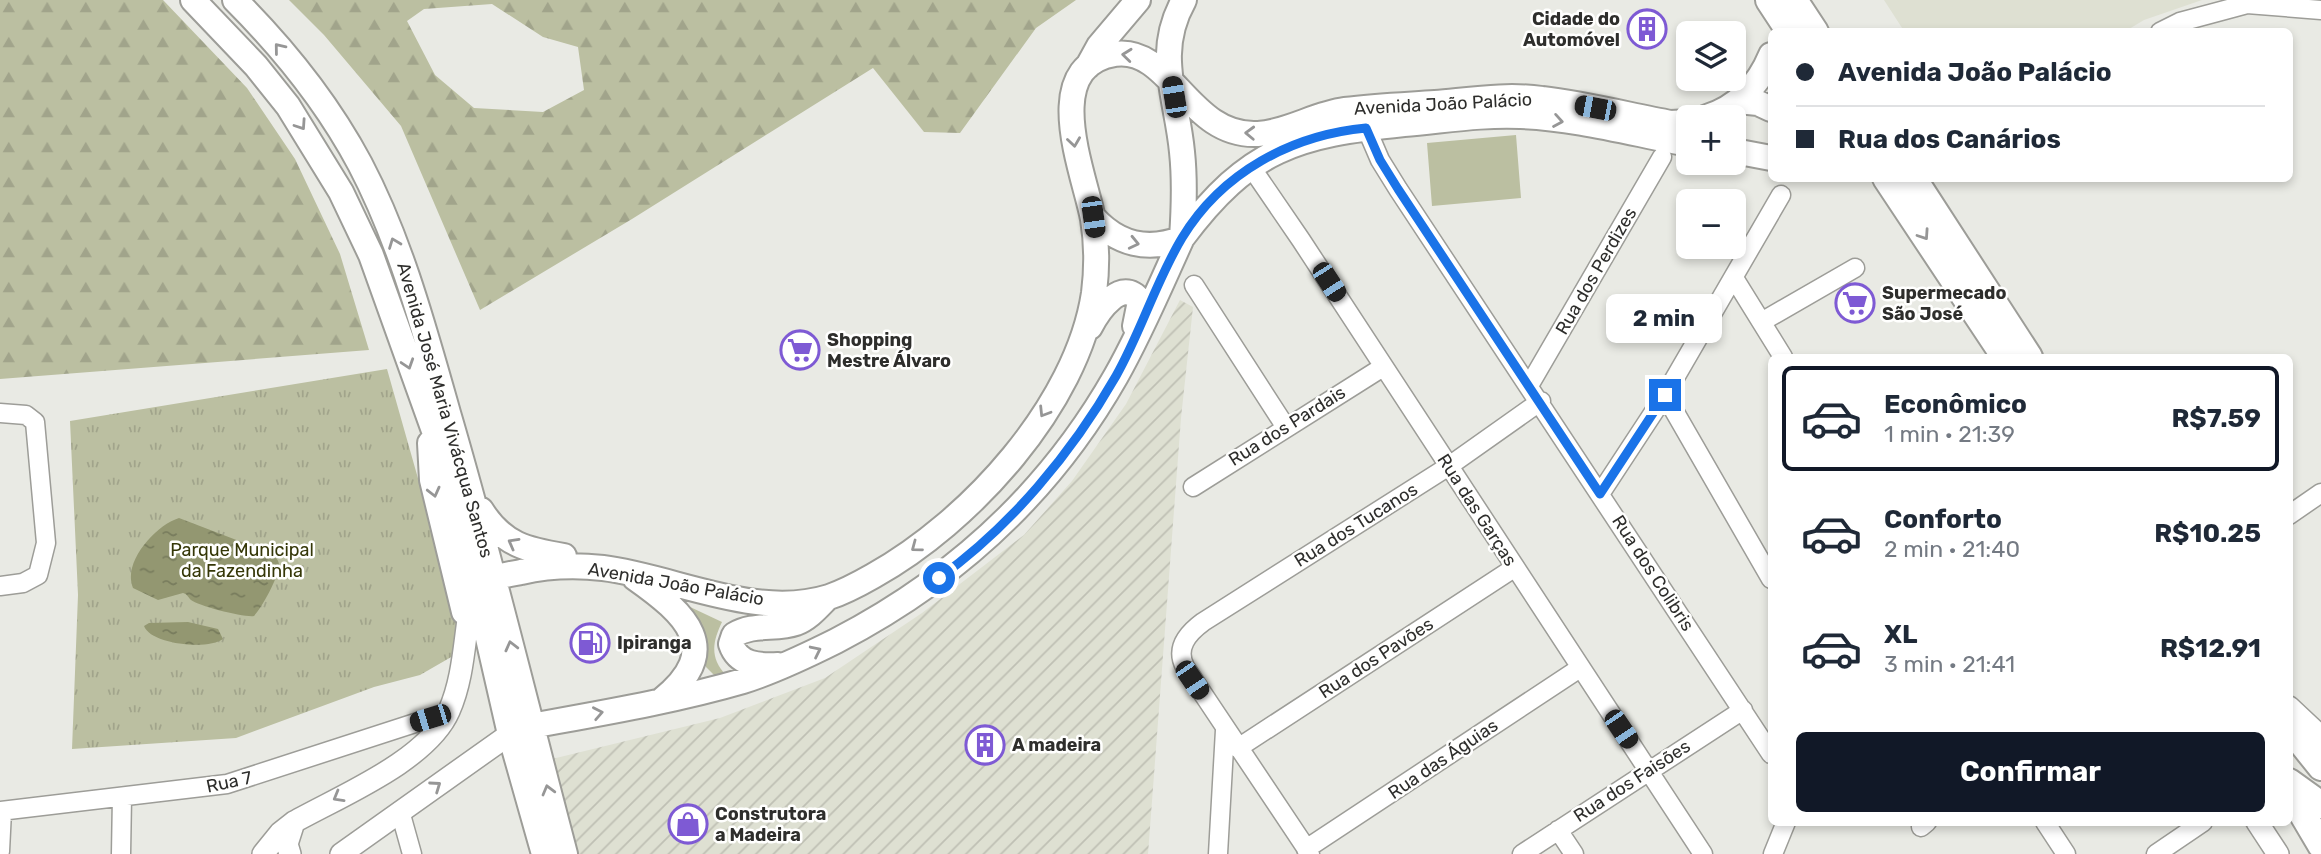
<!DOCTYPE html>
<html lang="pt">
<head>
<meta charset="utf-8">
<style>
  body { margin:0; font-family:Rubik,sans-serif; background:#f6f6f7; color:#1f2937; height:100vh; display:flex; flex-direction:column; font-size:26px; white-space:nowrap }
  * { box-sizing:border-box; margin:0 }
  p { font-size:23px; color:#747a83 }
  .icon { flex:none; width:38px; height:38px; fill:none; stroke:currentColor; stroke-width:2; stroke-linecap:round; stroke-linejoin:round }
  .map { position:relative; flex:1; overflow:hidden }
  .details { position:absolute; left:1768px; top:354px; width:525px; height:472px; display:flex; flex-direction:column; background:#fff; border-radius:10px; box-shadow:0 4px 10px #0003 }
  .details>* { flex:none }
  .hud { position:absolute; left:1768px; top:28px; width:525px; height:154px; border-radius:10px; box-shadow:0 4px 10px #0003; display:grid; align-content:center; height:154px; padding:0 28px; background:#fff }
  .controls { position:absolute; left:1676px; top:21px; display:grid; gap:14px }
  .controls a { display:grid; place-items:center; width:70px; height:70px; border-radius:10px; background:#fff; box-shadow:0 4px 10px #0003; font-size:35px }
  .end { position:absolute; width:32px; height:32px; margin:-16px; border:9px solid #1a73e8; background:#fff; box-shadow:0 0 0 4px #fff }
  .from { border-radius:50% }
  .bubble { position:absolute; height:49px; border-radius:10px; background:#fff; box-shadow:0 4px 10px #0003; font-size:23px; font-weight:700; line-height:49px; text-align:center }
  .car { position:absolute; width:21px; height:42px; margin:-21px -10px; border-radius:9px; box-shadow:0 0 5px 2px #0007; background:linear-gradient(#222 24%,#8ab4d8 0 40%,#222 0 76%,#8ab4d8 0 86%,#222 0) }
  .hud b { display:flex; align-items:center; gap:24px; height:66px; font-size:26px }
  .hud b+b { border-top:2px solid #e0e1e3 }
  .hud i { width:18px; height:18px; background:#1f2937 }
  ul { padding:12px 0 0; list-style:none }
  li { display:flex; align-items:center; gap:21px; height:105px; margin:0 14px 10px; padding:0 14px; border:4px solid transparent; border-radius:10px }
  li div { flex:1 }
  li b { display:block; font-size:26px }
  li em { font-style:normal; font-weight:700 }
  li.active { border-color:#111827 }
  li>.icon { width:63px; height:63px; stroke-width:1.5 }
  .action { display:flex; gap:14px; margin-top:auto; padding:14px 28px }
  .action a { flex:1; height:80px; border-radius:10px; background:#111827; color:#fff; font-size:28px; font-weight:700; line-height:80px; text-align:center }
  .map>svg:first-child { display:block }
</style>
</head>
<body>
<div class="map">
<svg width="2321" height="854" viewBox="0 0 2321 854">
  <defs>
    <pattern id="industrial-furrows" width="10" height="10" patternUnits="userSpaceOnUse" patternTransform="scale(1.75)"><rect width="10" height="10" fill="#dee0d2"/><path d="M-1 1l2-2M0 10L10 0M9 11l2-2" fill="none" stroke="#bfc0b4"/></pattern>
    <pattern id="forest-firs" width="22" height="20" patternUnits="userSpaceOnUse" patternTransform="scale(1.75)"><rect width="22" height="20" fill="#bbbfa1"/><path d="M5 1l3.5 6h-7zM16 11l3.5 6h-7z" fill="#a1a48b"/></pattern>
    <pattern id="park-tufts" width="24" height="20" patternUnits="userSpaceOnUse" patternTransform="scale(1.75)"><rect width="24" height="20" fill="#bbbfa1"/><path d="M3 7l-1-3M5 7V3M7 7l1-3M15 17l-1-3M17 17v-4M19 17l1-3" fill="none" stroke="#a1a48b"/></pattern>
    <pattern id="water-ripples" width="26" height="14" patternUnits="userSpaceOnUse" patternTransform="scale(1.75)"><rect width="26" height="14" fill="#939771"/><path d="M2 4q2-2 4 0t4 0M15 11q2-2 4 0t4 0" fill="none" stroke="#787c5d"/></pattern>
  </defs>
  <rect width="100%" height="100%" fill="#e9eae4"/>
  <path fill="#dee0d2" d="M1884,0H2202L2144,20L2124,32L1904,31Z"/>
  <path fill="url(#industrial-furrows)" d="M1180,300L1193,307L1181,418L1148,854H577L552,759L720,718L825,678L922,613L1024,535L1072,481L1126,404Z"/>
  <path fill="#bbbfa1" d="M1516,135L1521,198L1432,206L1427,143Z
    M688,606L722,622C713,641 709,657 726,675H714L706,667L705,640Z"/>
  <path fill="url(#forest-firs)" fill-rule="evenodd" d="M0,0H163L247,88L295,159L340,254L369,350L0,379Z
    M289,0H1076L1036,28L960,133L924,132L873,68L632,219L480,310L401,126L324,35ZM492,4L543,37L578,47L584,90L543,112L474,108L435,75L407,21L424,9Z"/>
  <path fill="url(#park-tufts)" d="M387,369L459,623L453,656L420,675L374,687L236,738L72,749L78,595L70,421Z"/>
  <path fill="url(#water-ripples)" d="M179,518L268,552C273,555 279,559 279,565C280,575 261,609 254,616C246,618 198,606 191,600C188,597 187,594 183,593L158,600L133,588C122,562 156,525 179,518Z
    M188,622L218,629L223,639C209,650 151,645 144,626L149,623Z"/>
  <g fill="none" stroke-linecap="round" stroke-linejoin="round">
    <g stroke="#9d9d98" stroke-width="21">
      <path id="minor" d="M2160,32L2180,22L2247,4L2321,10
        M1362,118L1380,160L1398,189L1771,754
        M1251,167L1301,240L1703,854
        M1734,278L1783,357
        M1194,285L1285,426
        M1763,321L1855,268
        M1530,384L1662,157
        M1665,395L1771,579
        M0,413L26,415L35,422L46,543L38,575L23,583L0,586
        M1193,487L1383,367
        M1600,494L1665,395L1781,195
        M2289,515L2321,493
        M1238,748L1514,568
        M0,811L227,784L449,712
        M400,811L412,854
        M2045,822L2066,854
        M1921,827L1927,822
        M1558,830L1574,854
        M1306,849L1580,668
        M0,851L2,811
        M121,854L122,797
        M1218,854L1225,730
        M1310,854L1185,667C1175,648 1188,633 1203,622L1449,466L1541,401
        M1522,854L1743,710
        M1773,854L1786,822
        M2156,854L2203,822"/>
    </g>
    <g stroke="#9d9d98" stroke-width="24">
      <path id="tertiary" d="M2289,707L2321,737
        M2257,822L2278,854
        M263,854L280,833L294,822C340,796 427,761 449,711C465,675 464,634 472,596
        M290,854L287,844L294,822
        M341,854L510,734"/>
    </g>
    <g stroke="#9d9d98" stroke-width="28">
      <path id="secondary" d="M193,0L256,66L288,106L341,192L371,255L452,481L510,734L544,854
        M235,0C283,48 328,104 360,164C401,242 424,329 448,413C491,559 526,707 565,854
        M1088,66L1099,46L1138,0
        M1738,101L1758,103L1771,109
        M1707,117C1738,107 1759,84 1771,55
        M1734,151L1771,158
        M1093,217C1117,244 1148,252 1182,238C1184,209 1185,180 1182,152C1177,97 1154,53 1184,0
        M1090,327C1098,311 1122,276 1140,301L1135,326
        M430,443L432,480L464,612
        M481,510C503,545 527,550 564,556
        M635,578C686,614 725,649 662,700
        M475,587C489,577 505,575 521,572C547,566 576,565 603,568C675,577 755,620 829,597C844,592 859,584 873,576C970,522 1077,405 1094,293C1097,269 1097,243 1093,219C1085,175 1038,66 1115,54C1171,46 1189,138 1258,134C1288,132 1315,114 1345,110C1375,106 1405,105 1435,103C1470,100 1506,94 1542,99C1585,104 1628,115 1671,123L1689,122
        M778,665C759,666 738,665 731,644L734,635C753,623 776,630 796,623C809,618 818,607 827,598
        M510,734L531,726C602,713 674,701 743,681C775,671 806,656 836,641C954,580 1050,492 1116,376C1141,332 1161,284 1182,238C1249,148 1297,135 1404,124C1442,121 1482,114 1521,116C1576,118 1634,134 1689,144"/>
    </g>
    <g stroke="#9d9d98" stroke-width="30">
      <path id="primary" d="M1769,0L1790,32
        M1794,0L1815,32
        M1886,178L2005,357
        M1913,178L2029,357
        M2289,727L2321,767
        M2289,782L2321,805
        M2289,791L2321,845"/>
    </g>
    <use href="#minor" stroke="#fff" stroke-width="18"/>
    <use href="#tertiary" stroke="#fff" stroke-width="21"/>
    <use href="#secondary" stroke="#fff" stroke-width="24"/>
    <use href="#primary" stroke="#fff" stroke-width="26"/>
  </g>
  <defs><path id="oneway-chevron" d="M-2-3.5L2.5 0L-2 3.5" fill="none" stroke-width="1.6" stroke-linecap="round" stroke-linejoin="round" transform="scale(1.75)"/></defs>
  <g stroke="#969696">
    <use href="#oneway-chevron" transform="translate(279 48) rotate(-129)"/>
    <use href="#oneway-chevron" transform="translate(1127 55) rotate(-174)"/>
    <use href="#oneway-chevron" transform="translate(1558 121) rotate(10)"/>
    <use href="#oneway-chevron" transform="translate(301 125) rotate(56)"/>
    <use href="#oneway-chevron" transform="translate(1250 133) rotate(-178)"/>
    <use href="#oneway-chevron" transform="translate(1074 142) rotate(82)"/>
    <use href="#oneway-chevron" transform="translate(1924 235) rotate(56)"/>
    <use href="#oneway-chevron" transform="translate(394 243) rotate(-111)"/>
    <use href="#oneway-chevron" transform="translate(1134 243) rotate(13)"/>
    <use href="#oneway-chevron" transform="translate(408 364) rotate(72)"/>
    <use href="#oneway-chevron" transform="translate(1044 412) rotate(122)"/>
    <use href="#oneway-chevron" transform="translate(434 492) rotate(76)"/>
    <use href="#oneway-chevron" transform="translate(513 543) rotate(-151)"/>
    <use href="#oneway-chevron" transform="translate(916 547) rotate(143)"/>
    <use href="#oneway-chevron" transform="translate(511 646) rotate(-104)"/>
    <use href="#oneway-chevron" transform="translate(816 651) rotate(-26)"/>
    <use href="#oneway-chevron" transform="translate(598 713) rotate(-11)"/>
    <use href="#oneway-chevron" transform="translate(436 786) rotate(-35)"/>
    <use href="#oneway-chevron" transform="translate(548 790) rotate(-105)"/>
    <use href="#oneway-chevron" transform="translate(338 797) rotate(150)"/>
  </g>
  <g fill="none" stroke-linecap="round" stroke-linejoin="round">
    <path stroke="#1a73e8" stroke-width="9" d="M939,578C1011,526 1072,453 1116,376C1141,332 1156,281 1182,238C1222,172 1292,135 1366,128L1380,160L1398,189L1600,494L1665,395"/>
  </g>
  <defs>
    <g id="building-ring" transform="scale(2.0125)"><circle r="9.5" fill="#fffffe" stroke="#7e5ad4" stroke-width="1.5"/><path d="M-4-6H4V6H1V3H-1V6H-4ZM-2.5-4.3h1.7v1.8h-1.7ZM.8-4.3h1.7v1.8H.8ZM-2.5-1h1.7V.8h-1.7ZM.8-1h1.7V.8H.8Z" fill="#7e5ad4"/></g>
    <g id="supermarket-ring" transform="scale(2.0125)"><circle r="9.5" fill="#fffffe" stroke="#7e5ad4" stroke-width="1.5"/><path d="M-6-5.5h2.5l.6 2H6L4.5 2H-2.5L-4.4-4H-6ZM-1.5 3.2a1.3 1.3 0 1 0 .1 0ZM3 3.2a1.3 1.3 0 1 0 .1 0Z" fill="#7e5ad4"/></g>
    <g id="fuel-ring" transform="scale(2.0125)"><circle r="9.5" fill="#fffffe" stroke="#7e5ad4" stroke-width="1.5"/><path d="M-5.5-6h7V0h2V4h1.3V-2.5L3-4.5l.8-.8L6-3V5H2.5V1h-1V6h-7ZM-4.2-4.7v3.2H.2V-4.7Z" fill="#7e5ad4"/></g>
    <g id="shop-ring" transform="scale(2.0125)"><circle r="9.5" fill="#fffffe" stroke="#7e5ad4" stroke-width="1.5"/><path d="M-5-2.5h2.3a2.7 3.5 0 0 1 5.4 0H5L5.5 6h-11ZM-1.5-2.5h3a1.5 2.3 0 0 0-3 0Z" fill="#7e5ad4"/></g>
  </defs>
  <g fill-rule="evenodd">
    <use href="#building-ring" x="1647" y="29"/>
    <use href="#supermarket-ring" x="1855" y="303"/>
    <use href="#supermarket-ring" x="800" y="350"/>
    <use href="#fuel-ring" x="590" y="643"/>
    <use href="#building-ring" x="985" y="745"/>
    <use href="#shop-ring" x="688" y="824"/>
  </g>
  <g text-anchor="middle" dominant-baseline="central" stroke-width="5" stroke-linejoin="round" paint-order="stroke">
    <g font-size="18" font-weight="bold" fill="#2e2e2c" stroke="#fffffe" text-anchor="start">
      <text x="1620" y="19" text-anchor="end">Cidade do<tspan x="1620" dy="21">Automóvel</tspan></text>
      <text x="1882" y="293">Supermecado<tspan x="1882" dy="21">São José</tspan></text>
      <text x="827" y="340">Shopping<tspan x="827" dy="21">Mestre Álvaro</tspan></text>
      <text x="617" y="643">Ipiranga</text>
      <text x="1012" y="745">A madeira</text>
      <text x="715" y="814">Construtora<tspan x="715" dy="21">a Madeira</tspan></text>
    </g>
    <g font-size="18" fill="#2e2e2c" stroke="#fffffe">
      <text transform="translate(1443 104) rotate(-3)">Avenida João Palácio</text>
      <text transform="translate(1596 271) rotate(-60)">Rua dos Perdizes</text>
      <text transform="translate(445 410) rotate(74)">Avenida José Maria Vivácqua Santos</text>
      <text transform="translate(1287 426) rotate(-32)">Rua dos Pardais</text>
      <text transform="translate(1477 510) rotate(57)">Rua das Garças</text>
      <text transform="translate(1356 525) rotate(-32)">Rua dos Tucanos</text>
      <text transform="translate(1653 573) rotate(57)">Rua dos Colibris</text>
      <text transform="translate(676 584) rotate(10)">Avenida João Palácio</text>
      <text transform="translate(1376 658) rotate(-33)">Rua dos Pavões</text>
      <text transform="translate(1443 759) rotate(-34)">Rua das Águias</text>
      <text transform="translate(1632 781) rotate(-33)">Rua dos Faisões</text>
      <text transform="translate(229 782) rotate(-12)">Rua 7</text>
    </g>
    <g font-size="18" fill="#353707" stroke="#fffffe">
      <text x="242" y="550">Parque Municipal<tspan x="242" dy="21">da Fazendinha</tspan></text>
    </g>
  </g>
</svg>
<div class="controls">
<a><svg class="icon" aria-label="layers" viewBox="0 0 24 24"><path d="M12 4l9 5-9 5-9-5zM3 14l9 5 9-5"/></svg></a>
<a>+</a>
<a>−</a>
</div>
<i class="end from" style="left:939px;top:578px"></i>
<i class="end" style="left:1665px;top:395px"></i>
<div class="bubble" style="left:1606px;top:294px;width:116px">2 min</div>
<i class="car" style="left:1174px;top:97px;rotate:351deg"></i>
<i class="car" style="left:1595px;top:108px;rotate:281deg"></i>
<i class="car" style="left:1093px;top:217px;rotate:172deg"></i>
<i class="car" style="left:1329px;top:282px;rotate:147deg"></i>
<i class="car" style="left:1192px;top:680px;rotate:146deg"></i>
<i class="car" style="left:430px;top:718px;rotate:253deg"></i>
<i class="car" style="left:1621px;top:729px;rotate:146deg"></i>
<div class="hud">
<b><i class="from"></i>Avenida João Palácio</b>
<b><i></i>Rua dos Canários</b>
</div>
<section class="details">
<ul>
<li class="active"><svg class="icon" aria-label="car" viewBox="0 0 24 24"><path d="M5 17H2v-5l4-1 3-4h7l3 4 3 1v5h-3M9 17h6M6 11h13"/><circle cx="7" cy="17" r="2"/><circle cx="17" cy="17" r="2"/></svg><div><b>Econômico</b><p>1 min · 21:39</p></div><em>R$7.59</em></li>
<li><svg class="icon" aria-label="car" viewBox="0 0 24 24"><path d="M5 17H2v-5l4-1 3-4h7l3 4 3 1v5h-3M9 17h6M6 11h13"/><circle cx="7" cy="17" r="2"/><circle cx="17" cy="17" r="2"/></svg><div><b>Conforto</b><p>2 min · 21:40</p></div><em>R$10.25</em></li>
<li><svg class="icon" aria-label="car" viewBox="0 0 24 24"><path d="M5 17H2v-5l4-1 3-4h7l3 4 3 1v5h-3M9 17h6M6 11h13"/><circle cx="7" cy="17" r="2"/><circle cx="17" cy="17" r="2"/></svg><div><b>XL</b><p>3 min · 21:41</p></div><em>R$12.91</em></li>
</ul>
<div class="action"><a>Confirmar</a></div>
</section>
</div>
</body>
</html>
